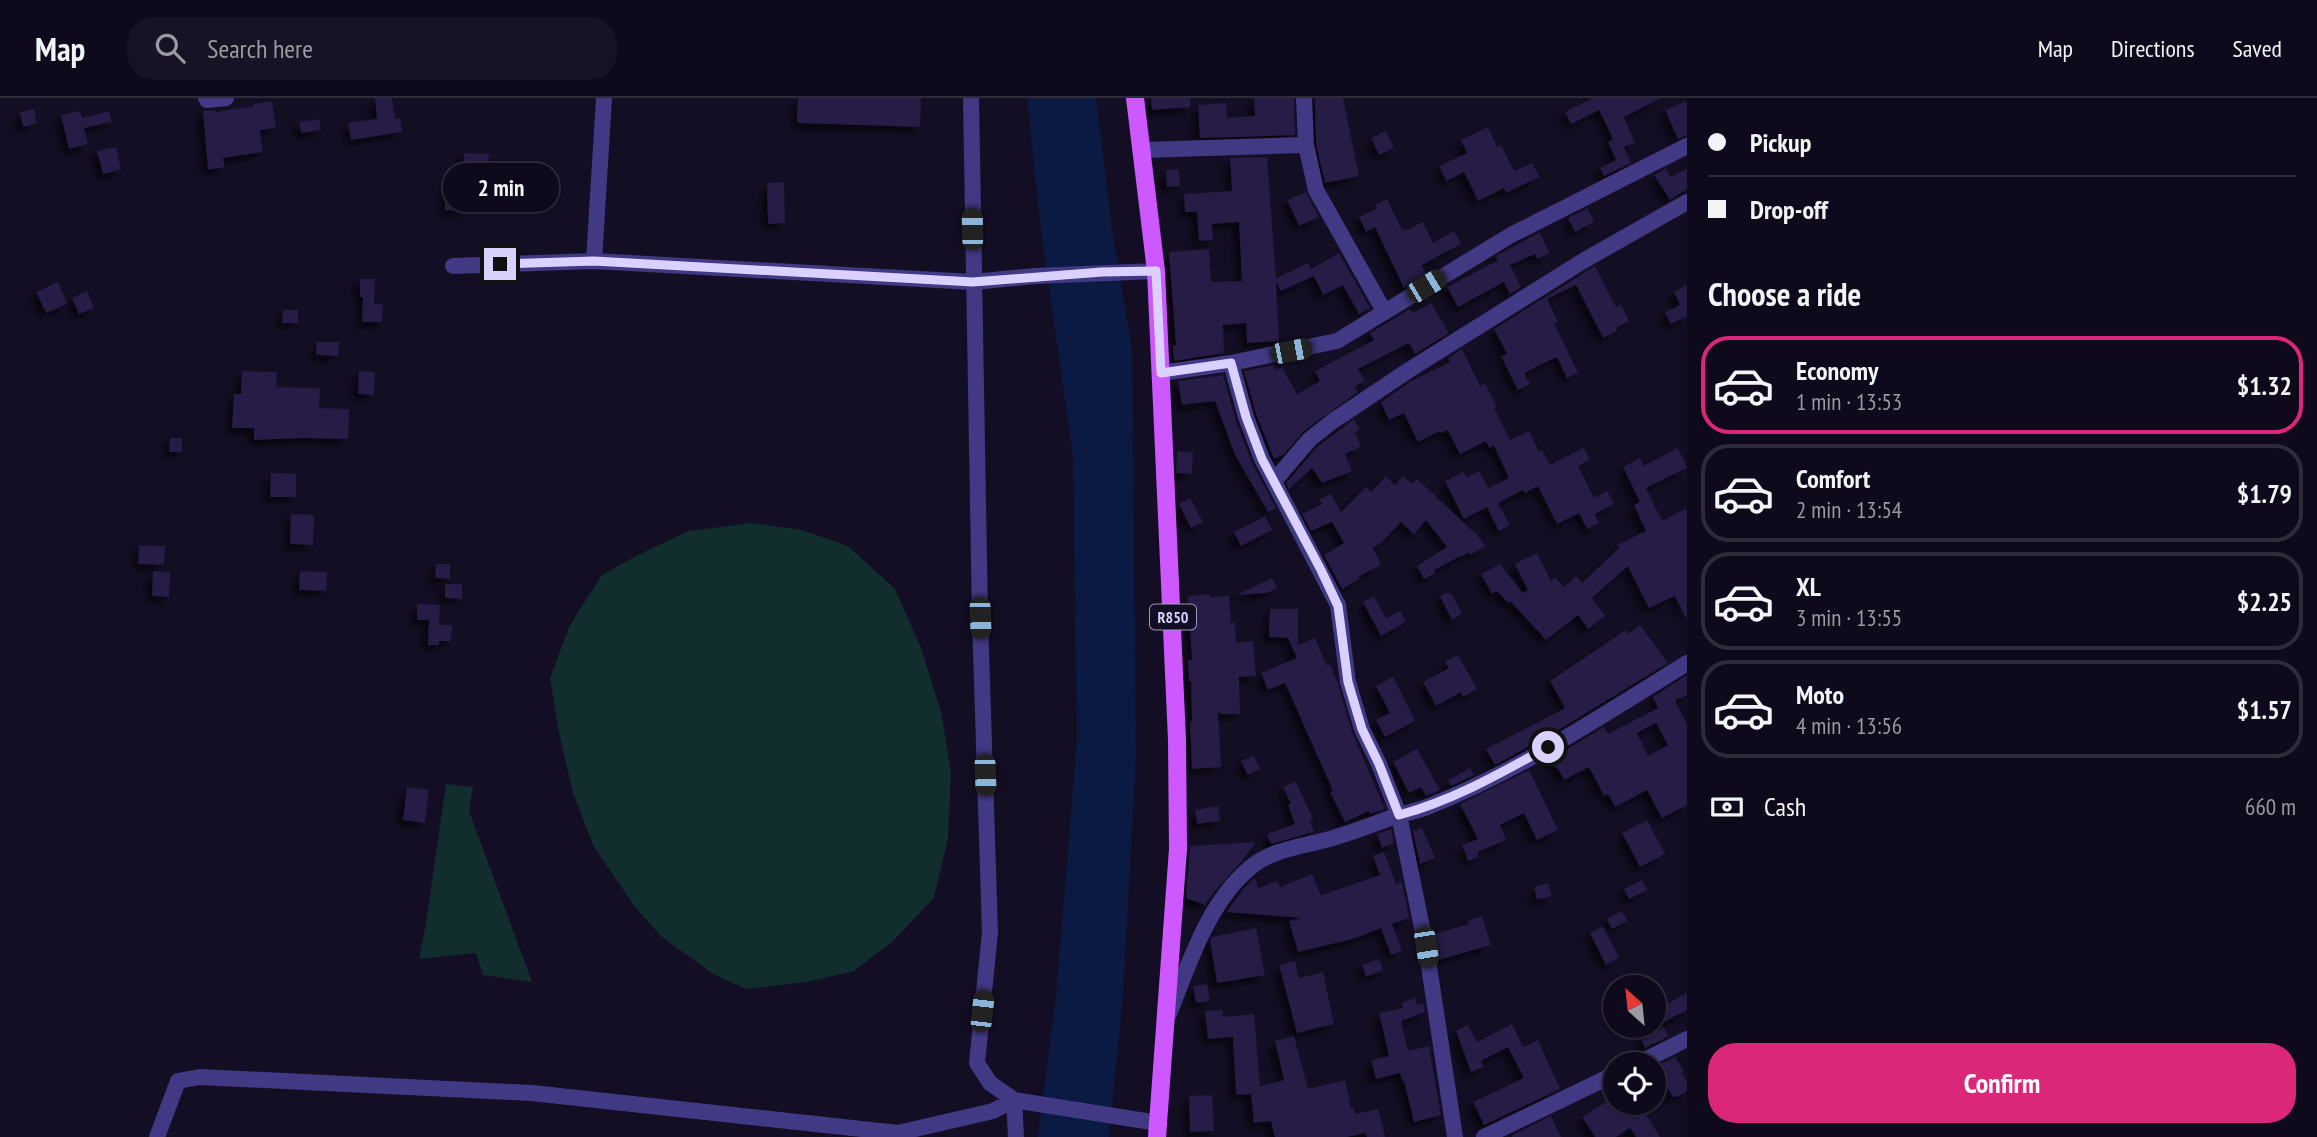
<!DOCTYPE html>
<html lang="en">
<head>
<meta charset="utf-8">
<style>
  body { margin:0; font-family:"PT Sans Narrow",sans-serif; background:#181324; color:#f1f3f6; height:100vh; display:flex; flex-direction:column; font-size:26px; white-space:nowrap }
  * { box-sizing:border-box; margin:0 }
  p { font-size:23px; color:#9b9aa3 }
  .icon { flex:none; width:38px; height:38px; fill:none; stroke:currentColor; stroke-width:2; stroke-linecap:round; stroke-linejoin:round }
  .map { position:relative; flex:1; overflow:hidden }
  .details { display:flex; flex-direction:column; background:#0f0a1b; width:630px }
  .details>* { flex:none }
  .top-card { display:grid; align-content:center; height:154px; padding:0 21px; background:#0f0a1b }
  .needle { width:46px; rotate:333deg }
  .fabs { position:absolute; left:1603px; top:877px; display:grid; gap:14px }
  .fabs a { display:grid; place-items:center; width:63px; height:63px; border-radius:50%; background:#0f0a1b; box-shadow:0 2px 5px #0004,0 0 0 2px #2f2b3a; font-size:35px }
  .end { position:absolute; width:32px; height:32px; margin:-16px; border:9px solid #dad1ff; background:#111; box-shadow:0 0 0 4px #111 }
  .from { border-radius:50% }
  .bubble { position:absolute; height:49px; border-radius:24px; background:#0f0a1b; box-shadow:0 2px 5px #0004,0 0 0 2px #2f2b3a; font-size:23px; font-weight:700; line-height:49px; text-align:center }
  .car { position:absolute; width:21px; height:42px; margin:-21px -10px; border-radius:9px; box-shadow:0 0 5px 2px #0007; background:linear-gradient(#222 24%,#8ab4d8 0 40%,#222 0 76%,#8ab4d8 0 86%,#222 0) }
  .top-card b { display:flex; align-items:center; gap:24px; height:66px; font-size:26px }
  .top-card b+b { border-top:2px solid #2f2b3a }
  .top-card i { width:18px; height:18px; background:#f1f3f6 }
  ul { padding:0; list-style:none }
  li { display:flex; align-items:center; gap:21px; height:98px; margin:0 14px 10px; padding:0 7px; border:4px solid #2f2b3a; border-radius:28px }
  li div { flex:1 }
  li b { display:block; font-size:26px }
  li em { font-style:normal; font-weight:700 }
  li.selected { border-color:#db2777 }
  li>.icon { width:63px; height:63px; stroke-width:1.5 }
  h2 { padding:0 21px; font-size:32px; line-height:84px }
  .pay { display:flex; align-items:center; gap:18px; height:77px; padding:0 21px; font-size:26px }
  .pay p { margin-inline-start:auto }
  .button { display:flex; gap:14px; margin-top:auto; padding:14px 21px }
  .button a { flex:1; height:80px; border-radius:28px; background:#db2777; color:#fff; font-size:28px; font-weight:700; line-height:80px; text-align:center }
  header { display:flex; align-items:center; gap:42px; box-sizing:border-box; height:98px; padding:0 35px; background:#0f0a1b; border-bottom:2px solid #2f2b3a }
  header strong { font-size:33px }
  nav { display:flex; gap:38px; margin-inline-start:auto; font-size:24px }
  .search { width:490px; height:63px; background:#181324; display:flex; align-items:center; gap:18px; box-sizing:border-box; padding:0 24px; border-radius:28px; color:#9b9aa3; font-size:26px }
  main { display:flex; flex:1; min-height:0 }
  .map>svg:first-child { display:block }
</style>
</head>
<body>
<header>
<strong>Map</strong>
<div class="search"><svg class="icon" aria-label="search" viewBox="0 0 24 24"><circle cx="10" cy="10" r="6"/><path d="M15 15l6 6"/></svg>Search here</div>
<nav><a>Map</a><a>Directions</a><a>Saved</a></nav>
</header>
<main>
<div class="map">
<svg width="1687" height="1039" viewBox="0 0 1687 1039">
  <defs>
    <filter id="shadow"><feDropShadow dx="-6" dy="6" stdDeviation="3.5" flood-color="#0009"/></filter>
  </defs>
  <rect width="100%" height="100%" fill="#140e24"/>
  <path fill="#112d2e" d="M752,425L802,432L848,448L895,491L921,550L941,614L951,674L948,740L934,800L892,844L854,873L807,884L746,891L713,876L662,839L635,809L594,749L573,695L558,630L550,580L570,527L602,477L636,458L689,433Z
    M446,686L473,689L469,713L532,884L483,877L476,855L419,861L426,825Z"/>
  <path fill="#0a1a42" d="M1027,0H1096L1113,139L1132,252L1136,657L1123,896L1109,1039H1038L1056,897L1077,641L1073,358L1041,133Z"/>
  <path fill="#261a45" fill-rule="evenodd" filter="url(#shadow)" d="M375,0H392L395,21L400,20L402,34L351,42L348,25L377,21Z
    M798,0H921L920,29L797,25Z
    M1151,0H1190V9L1152,12Z
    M1254,0H1294L1295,37L1200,40L1198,7L1226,5L1227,20L1255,18Z
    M1315,0H1343L1359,78L1325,85L1316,46Z
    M1593,0H1661L1624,19L1635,45L1624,49L1631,65L1604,78L1600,70L1616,62L1608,44L1613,41L1599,12L1571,26L1565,14Z
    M272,3L276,30L260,32L263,54L223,60L225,69L208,72L203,13L215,12V14L254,8V6Z
    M1687,3V37L1678,41L1665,12Z
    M34,11L37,25L23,29L20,14Z
    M80,13L82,20L109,13L112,24L84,30L88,46L69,51L61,17Z
    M319,21L321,32L301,35L299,24Z
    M1488,29L1497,49L1501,47L1514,73L1532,65L1539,79L1506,95L1504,90L1478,103L1464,74L1446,83L1439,68L1467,55L1461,42Z
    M1386,33L1394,50L1379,57L1371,40Z
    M116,49L121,72L103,76L97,53Z
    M464,55L489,56L488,68H464Z
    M1267,59L1276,180L1308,165L1311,171L1339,155L1370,210L1359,216L1343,187L1323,197L1314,178L1281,193L1276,184L1279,243L1247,245L1246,225L1223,227L1224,255L1174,263L1173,247H1176L1169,154L1209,151L1211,184L1242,183L1239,124L1212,126L1213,142L1199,143L1197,114H1185L1184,96L1232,93L1230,60Z
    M1666,70L1670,79L1687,71V91L1670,102L1654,77Z
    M1179,71L1180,88L1167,89L1166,72Z
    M449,77H468V93H465L464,113L445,112V97H448Z
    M784,84L785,125L768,126L767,85Z
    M1306,94L1319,119L1299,128L1287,102Z
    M1387,101L1402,132L1405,131V133L1423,124L1433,145L1454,133L1461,146L1422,167L1426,176L1404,190L1375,129L1366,134L1359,119L1377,110L1375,107Z
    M1588,110L1594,124L1575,134L1568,120Z
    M1540,134L1549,155L1537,161L1535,156L1510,167L1521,189L1510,196L1504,184L1458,209L1447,189L1498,162L1496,158Z
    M1595,168L1616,209L1621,207L1629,223L1616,230L1617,233L1603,240L1576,187L1547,201L1558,224L1554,225L1578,275L1567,280L1557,259L1524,275L1530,286L1518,292L1501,258L1507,256L1494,231Z
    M360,181H375L374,206H383L382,224H362L363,199H360Z
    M58,184L67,206L46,215L36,194Z
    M1687,187V221L1686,219L1671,226L1665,214L1680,207L1674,194Z
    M87,193L94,210L79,216L72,200Z
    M1431,205L1449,235L1415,256L1409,245L1358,271L1365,283L1355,288L1358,294L1304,333L1283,357L1274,361L1256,316L1244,273L1274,267L1276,272L1282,269L1297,296L1320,283L1315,273L1374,242L1370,235L1410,211L1413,215Z
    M283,212H298V225H282Z
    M317,244H339L338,258L316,257Z
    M1462,251L1480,288L1485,285L1497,309L1494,310L1510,342L1529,333L1539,354L1542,352L1550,367L1584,350L1590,362L1578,368L1594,400L1607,393L1614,406L1595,416L1599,425L1587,431L1579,415L1557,426L1538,388L1525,395L1523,392L1498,405L1510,427L1499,433L1487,409L1464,421L1445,383L1464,374L1466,379L1479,373L1488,390L1509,380L1494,348L1489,350L1486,343L1460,356L1448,332L1441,335L1440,333L1418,344L1404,315L1389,322L1381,304L1411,283L1450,264L1448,260Z
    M242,273L277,274L276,289L320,290L319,310L349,311L348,341L301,340L254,342V330H232L234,296H241Z
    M359,273L375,274L374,297L358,296Z
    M1223,277L1236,323L1252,365L1276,410L1268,414L1235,357L1215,303L1182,307L1178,283Z
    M1354,321L1360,332L1355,334L1361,349L1345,356L1352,373L1322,385L1312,370L1289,391L1286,385L1317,349Z
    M170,340H182V354H169Z
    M1678,350L1687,370L1646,390L1662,423L1687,410V522L1675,498L1649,510L1628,468L1592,500L1605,518L1588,531L1578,517L1546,542L1510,503L1508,505L1497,493L1492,496L1481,476L1500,466L1523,495L1528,492L1515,466L1537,455L1551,483L1555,479L1564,489L1576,478L1582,485L1619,450L1617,447L1646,433L1634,407L1640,404L1623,369L1640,360L1643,368Z
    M1177,353L1193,354L1192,376L1176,375Z
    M271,375L296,376V399H270Z
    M1386,378L1395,387L1403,378L1412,386L1417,381L1476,436L1486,448L1470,457L1469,454L1462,459L1461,458L1434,472L1436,475L1424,481L1417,468L1447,449L1426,422L1414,436L1401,424L1381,445L1373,450L1381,467L1358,479L1360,481L1342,491L1324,457L1344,445L1332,424L1311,433L1302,416L1322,406L1319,402L1331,396L1341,414L1366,389L1371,394Z
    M1190,400L1203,424L1191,430L1179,406Z
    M291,416L314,417L313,447L290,446Z
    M1265,418L1272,432L1241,448L1234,434Z
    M139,447L165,448L164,467L138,466Z
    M436,466H450V481L435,480Z
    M153,473L170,474L169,499L152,498Z
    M300,473L327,474L326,493L299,492Z
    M1272,480L1277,490L1267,495L1236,497Z
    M445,486H462V501L445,500Z
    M1446,495H1451L1462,516L1452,522L1440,498Z
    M1209,496L1210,499L1229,498L1231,525H1235L1236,545L1253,543L1256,578L1239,579L1240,616H1220L1218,612L1221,669L1192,671L1190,623H1192L1191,583L1189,584L1188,562H1192L1188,498Z
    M1374,498L1386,520L1400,513L1406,524L1381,538L1363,504Z
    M417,506L440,507L439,527H452L451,543H439V547H428L429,522H417Z
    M1270,511H1298V547L1315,540L1327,568L1330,566L1337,583L1352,634L1385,711L1370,716L1369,713L1345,724L1330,694L1333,693L1285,585L1268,592L1261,575L1297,560L1288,540L1269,539Z
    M1640,527L1668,565L1555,634L1495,667L1486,651L1565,610L1550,583L1626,532L1628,536Z
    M1458,557L1477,591L1463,599L1461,594L1436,608L1423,584L1449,570L1445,564Z
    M1687,577V597L1676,602V605L1687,626V707L1662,720L1647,692L1615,709L1608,696L1604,698L1589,669L1564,682L1557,669L1555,670L1550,661L1604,629L1608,636L1658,610L1653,599ZM1656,625L1668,647L1648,658L1637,635Z
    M1393,579L1415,623L1385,639L1376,622L1390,615L1376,588Z
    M1417,651L1440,692L1426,698L1421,689L1409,695L1393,664Z
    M1254,658L1260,671L1248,677L1241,663Z
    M1470,670L1474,677L1451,688L1448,682Z
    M1529,672L1558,732L1537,742L1524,715L1500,727L1506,742L1478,754L1479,759L1468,763L1462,747L1478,741L1460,706Z
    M1296,684L1313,721L1310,722L1314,734L1271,746L1267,736L1295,726L1288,707L1291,706L1283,689Z
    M407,689L429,692L425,725L403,722Z
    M1218,708L1220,723L1197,726L1195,712Z
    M1647,722L1665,756L1640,769L1622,735Z
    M1422,730L1435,760L1420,766L1413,733Z
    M1391,731L1394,745L1382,750L1377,736Z
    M1256,744L1243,762L1215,793L1205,807L1186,800L1190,748Z
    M1384,754L1396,786L1402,784L1409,820L1392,826L1402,853L1391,857L1381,830L1353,841L1298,854L1289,823L1301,820L1226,814L1244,790L1255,780L1258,790L1278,783L1280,789L1312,776L1321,797L1380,777L1373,758Z
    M1642,782L1647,792L1629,801L1624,791Z
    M1548,785L1552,798L1537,802L1534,789Z
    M1622,813L1627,823L1612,831L1607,821Z
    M1482,818L1491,847L1439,862L1434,836L1469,826L1468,822Z
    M1603,828L1619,860L1606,867L1590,835Z
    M1256,830L1265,877L1217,885L1210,842L1212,839Z
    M1379,861L1383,872L1366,879L1362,867Z
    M1295,863L1299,880L1323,874L1334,926L1297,935L1279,867Z
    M1207,886L1210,903L1196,905L1193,888Z
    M1687,895V912L1664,924L1657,911Z
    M1415,900L1417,907L1424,905L1425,914L1401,923L1408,953L1429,948L1441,1017L1414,1024L1404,983H1402L1400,975L1376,981L1371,962L1389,958L1379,915L1403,910L1401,905Z
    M1223,912V919L1254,916L1260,988L1284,982L1275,943L1294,938L1308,991L1345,982L1351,1010H1354L1355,1016L1378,1011L1385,1039H1367L1366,1035L1347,1039H1275L1271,1023L1254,1025L1251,996L1236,997L1233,939L1208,941L1205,913Z
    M1512,926L1523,949L1538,942L1560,991L1484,1027L1473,1004L1524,980L1508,949L1481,963L1484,969L1471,974L1456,933L1468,927L1477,944Z
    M1663,929L1669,938L1645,950L1642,943Z
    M1675,959L1684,973L1681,974L1687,984V993L1677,999H1673L1655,969Z
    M1212,997L1214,1033L1190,1034L1189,998Z
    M1606,1004L1608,1006L1611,1004H1638L1660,1039H1636L1630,1030L1616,1039H1595L1582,1019Z
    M1551,1018L1561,1039H1512V1037Z"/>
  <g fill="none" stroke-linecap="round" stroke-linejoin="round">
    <path stroke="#413983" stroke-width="16" d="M206,0L207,2L226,0
      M971,0L980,521L990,834L977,965L990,985L1014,1002L1158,1025
      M1304,0L1306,47L1316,92L1384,213
      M1142,52L1306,47
      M594,163L604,0
      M453,168L594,163L973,184L1035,178L1156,173
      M1231,265L1246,319L1262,361L1338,507L1348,584L1362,631L1379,666L1399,717L1426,849L1455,1039
      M1161,275L1231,265L1337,243L1511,137L1687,48
      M1274,383L1310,341L1333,323L1409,272L1583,163L1687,104
      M1169,916C1189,866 1208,804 1251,769C1273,750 1309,748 1336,739C1356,733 1376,725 1396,718C1406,715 1417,713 1427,709C1519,673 1603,617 1687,565
      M1637,966L1687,941
      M1014,1002L1016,1039
      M157,1039L178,983L200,979L532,995L898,1035L993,1013L1014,1002
      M1484,1039L1615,976"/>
    <path stroke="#cd58ff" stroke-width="18" d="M1135,0L1156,173L1177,642L1178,751L1157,1039"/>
  </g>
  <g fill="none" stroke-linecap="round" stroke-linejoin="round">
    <path stroke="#dad1ff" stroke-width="9" d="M500,166L594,163L973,184L1102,174L1156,173L1161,275L1231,265L1246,319L1262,361L1321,472L1338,508L1348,584L1362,631L1379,666L1399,717C1452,703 1501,675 1548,649"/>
  </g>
  <g text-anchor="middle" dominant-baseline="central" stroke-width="7" stroke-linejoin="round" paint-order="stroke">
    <rect fill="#140e24" stroke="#9f96bd" stroke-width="2" x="1150" y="506.5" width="46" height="25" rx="5"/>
    <g font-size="16" font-weight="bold" fill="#dad1ff">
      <text x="1173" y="519">R850</text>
    </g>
  </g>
</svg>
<div class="fabs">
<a><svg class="needle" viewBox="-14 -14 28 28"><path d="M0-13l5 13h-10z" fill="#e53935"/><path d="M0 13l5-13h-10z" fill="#9b9aa3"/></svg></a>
<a><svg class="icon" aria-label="locate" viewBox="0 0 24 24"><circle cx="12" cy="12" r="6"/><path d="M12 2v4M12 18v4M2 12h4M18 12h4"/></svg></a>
</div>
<i class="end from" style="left:1548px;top:649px"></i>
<i class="end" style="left:500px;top:166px"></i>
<div class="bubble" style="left:443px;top:65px;width:116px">2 min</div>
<i class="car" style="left:972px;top:131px;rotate:359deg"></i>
<i class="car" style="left:1426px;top:188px;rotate:59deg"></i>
<i class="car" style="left:1291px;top:253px;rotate:79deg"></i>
<i class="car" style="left:980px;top:520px;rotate:178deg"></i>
<i class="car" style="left:985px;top:677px;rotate:178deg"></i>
<i class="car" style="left:1426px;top:849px;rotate:171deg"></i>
<i class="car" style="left:982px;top:913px;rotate:6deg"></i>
</div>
<section class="details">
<div class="top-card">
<b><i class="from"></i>Pickup</b>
<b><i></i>Drop-off</b>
</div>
<h2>Choose a ride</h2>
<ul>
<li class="selected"><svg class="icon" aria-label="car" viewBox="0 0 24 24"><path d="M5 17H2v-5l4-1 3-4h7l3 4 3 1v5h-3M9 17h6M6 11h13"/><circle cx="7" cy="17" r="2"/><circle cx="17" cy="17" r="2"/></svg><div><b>Economy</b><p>1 min · 13:53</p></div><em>$1.32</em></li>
<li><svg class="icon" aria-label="car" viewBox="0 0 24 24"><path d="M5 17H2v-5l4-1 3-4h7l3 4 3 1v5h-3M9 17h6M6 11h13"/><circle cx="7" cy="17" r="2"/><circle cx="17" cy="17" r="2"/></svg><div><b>Comfort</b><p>2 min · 13:54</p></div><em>$1.79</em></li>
<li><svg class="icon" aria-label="car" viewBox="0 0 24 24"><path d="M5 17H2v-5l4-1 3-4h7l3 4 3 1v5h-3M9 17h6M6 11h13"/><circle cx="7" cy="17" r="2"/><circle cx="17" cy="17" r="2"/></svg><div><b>XL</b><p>3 min · 13:55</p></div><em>$2.25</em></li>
<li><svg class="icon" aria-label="car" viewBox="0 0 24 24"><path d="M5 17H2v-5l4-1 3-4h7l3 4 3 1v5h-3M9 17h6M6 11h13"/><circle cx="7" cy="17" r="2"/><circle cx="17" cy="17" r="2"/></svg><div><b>Moto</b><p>4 min · 13:56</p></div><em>$1.57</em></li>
</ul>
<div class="pay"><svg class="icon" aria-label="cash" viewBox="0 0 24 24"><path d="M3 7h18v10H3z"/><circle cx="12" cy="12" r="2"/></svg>Cash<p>660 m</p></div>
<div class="button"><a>Confirm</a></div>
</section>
</main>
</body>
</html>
